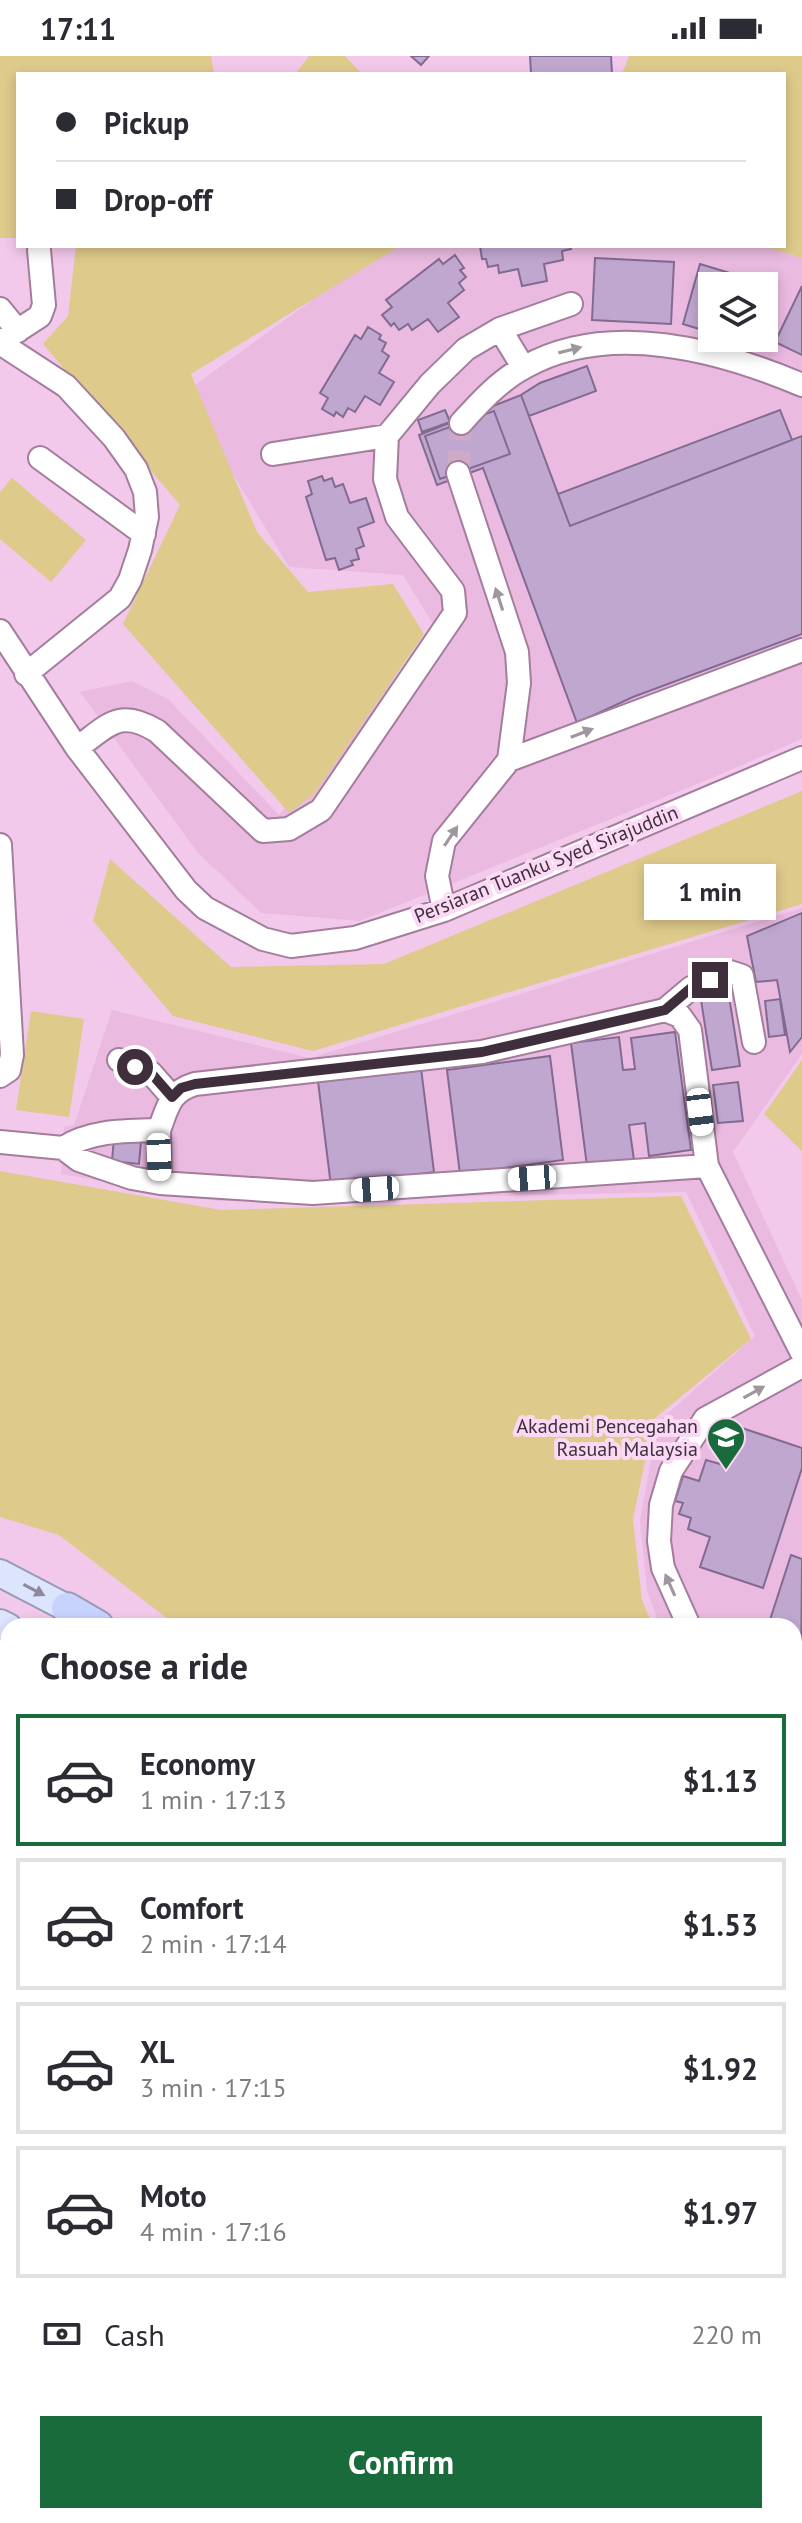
<!DOCTYPE html>
<html lang="en">
<head>
<meta charset="utf-8">
<style>
  body { margin:0; font-family:"PT Sans",sans-serif; background:#f2f2f3; color:#2b2b33; height:100vh; display:flex; flex-direction:column; font-size:30px; white-space:nowrap }
  * { box-sizing:border-box; margin:0 }
  p { font-size:26px; color:#7c7c81 }
  .icon { flex:none; width:44px; height:44px; fill:none; stroke:currentColor; stroke-width:2; stroke-linecap:round; stroke-linejoin:round }
  .map { position:relative; flex:1; overflow:hidden }
  .drawer { position:absolute; left:0px; top:1562px; width:802px; height:906px; display:flex; flex-direction:column; background:#fff; border-radius:24px 24px 0 0; box-shadow:0 4px 12px #0003 }
  .drawer>* { flex:none }
  .top-card { position:absolute; left:16px; top:16px; width:770px; height:176px; border-radius:0px; box-shadow:0 4px 12px #0003; display:grid; align-content:center; height:176px; padding:0 40px; background:#fff }
  .controls { position:absolute; left:698px; top:216px; display:grid; gap:16px }
  .controls a { display:grid; place-items:center; width:80px; height:80px; border-radius:0px; background:#fff; box-shadow:0 4px 12px #0003; font-size:40px }
  .end { position:absolute; width:36px; height:36px; margin:-18px; border:10px solid #3f2f3c; background:#fff; box-shadow:0 0 0 4px #fff }
  .from { border-radius:50% }
  .bubble { position:absolute; height:56px; border-radius:0px; background:#fff; box-shadow:0 4px 12px #0003; font-size:26px; font-weight:800; line-height:56px; text-align:center }
  .car { position:absolute; width:24px; height:48px; margin:-24px -12px; border-radius:10px; box-shadow:0 0 6px 2px #0007; background:linear-gradient(#fff 24%,#345 0 40%,#fff 0 76%,#345 0 86%,#fff 0) }
  .top-card b { display:flex; align-items:center; gap:28px; height:76px; font-size:30px }
  .top-card b+b { border-top:2px solid #e1e1e2 }
  .top-card i { width:20px; height:20px; background:#2b2b33 }
  ul { padding:0; list-style:none }
  li { display:flex; align-items:center; gap:24px; height:132px; margin:0 16px 12px; padding:0 24px; border:4px solid #e1e1e2; border-radius:0px }
  li div { flex:1 }
  li b { display:block; font-size:30px }
  li em { font-style:normal; font-weight:800 }
  li.on { border-color:#1a6b3b }
  li>.icon { width:72px; height:72px; stroke-width:1.5 }
  h2 { padding:0 40px; font-size:36px; line-height:96px }
  .pay { display:flex; align-items:center; gap:20px; height:88px; padding:0 40px; font-size:30px }
  .pay p { margin-inline-start:auto }
  .action { display:flex; gap:16px; margin-top:auto; padding:16px 40px }
  .action a { flex:1; height:92px; border-radius:0px; background:#1a6b3b; color:#fff; font-size:32px; font-weight:800; line-height:92px; text-align:center }
  .status { display:flex; justify-content:space-between; align-items:center; height:56px; padding:0 40px; background:#fff; direction:ltr }
  .status svg { height:22px; fill:currentColor }
  .map>svg:first-child { display:block }
</style>
</head>
<body>
<div class="status"><b>17:11</b><svg viewBox="0 0 49 12"><path d="M0 12V9h3v3zM5 12V6h3v6zM10 12V3h3v9zM15 12V0h3v12zM26 1h20v11H26zM47 4h2v5h-2z"/></svg></div>
<div class="map">
<svg width="802" height="2467" viewBox="0 0 802 2467">
  <rect width="100%" height="100%" fill="#f3c9eb"/>
  <path fill="#eabae1" fill-rule="evenodd" d="M387,190H784L802,193V683L707,724L360,865L261,857L198,797L80,636L132,625L168,643L279,759L436,573L403,519L289,511L184,337ZM712,230H764V282H712Z
    M802,852V998L733,1096L802,1244V1932L794,1931V1570H660L647,1535L640,1464L658,1366L755,1280L686,1136L218,1145L61,1118L64,1071L74,1069L112,954L310,1002Z"/>
  <path fill="#deca8b" d="M0,0H211L214,18H18V182H0Z
    M309,0H345L362,18H295Z
    M629,0H802V202L762,190H784V18H622Z
    M76,190H400L191,318L257,476L308,536L393,528L424,578L314,738L289,757L123,568L180,449L43,288L68,260Z
    M12,422L86,484L51,526L0,483V436Z
    M802,735V848L313,995L173,960L93,865L110,803L231,911L384,908Z
    M31,955L84,963L69,1061L16,1054Z
    M802,1004V1095L764,1058Z
    M0,1115L221,1154L681,1140L751,1283L654,1363L633,1463L642,1544L653,1570H177L59,1479L0,1461Z
    M0,1601L8,1605V1964L0,1974Z
    M794,1935L802,1936V2199L794,2181Z"/>
  <path fill="#c0a7d0" stroke="#826a91" stroke-width="2" d="M411,0H429L421,9Z
    M530,0H611L612,17L531,18Z
    M480,190H570L571,193L562,195L563,204L544,208L547,225L522,230L518,213L499,217L498,209L488,211L486,203H482Z
    M455,199L464,212L460,214L466,221L459,227L464,234L448,247L459,261L438,276L428,263L412,274L408,268L399,274L394,267L391,270L382,259L392,251L386,244L439,203L443,208Z
    M595,202L674,206L671,268L592,264Z
    M700,208L776,231L764,274V230H712V277L683,268Z
    M802,230V299L775,286Z
    M368,271L381,279L379,283L386,287L382,295L389,300L379,317L394,326L380,349L365,340L355,356L348,352L343,361L336,356L334,360L322,353L328,342L320,337L355,279L361,283Z
    M731,282H762L760,290Z
    M587,310L596,335L529,360L521,339L540,327Z
    M521,339L570,470L802,380V578L633,641L577,667L483,412L437,429L419,379Z
    M445,354L450,366L422,376L418,364Z
    M780,354L792,384L570,470L558,438Z
    M494,355L510,398L440,423L425,380Z
    M322,420L324,425L332,422L335,431L343,428L350,447L366,442L374,466L358,472L364,490L356,493L359,503L351,505L353,509L339,514L335,502L326,504L306,441L312,438L308,425Z
    M802,857V981L790,996L777,924L756,926L747,880Z
    M729,940L740,1010L712,1014L701,944Z
    M780,943L785,979L769,981L765,945Z
    M675,976L691,1094L649,1100L645,1067L629,1069L634,1104L587,1110L571,987L619,981L623,1014L635,1013L631,982Z
    M550,1000L563,1104L460,1118L447,1014Z
    M421,1012L434,1116L331,1130L318,1025Z
    M738,1026L743,1065L718,1067L713,1029Z
    M114,1082L141,1085L139,1108L112,1105Z
    M733,1369L802,1392V1412L763,1532L700,1511L710,1481L688,1473L691,1462L679,1458L683,1447L675,1445L683,1420L699,1425L706,1404L720,1408Z
    M791,1499L802,1503L801,1618L794,1616V1570H768Z
    M794,1838L802,1843V1862L794,1875Z
    M0,2388L8,2392V2460H42L41,2462L50,2467H0Z
    M65,2460H164L168,2462L165,2467H62Z"/>
  <g fill="none" stroke-linecap="round" stroke-linejoin="round">
    <path stroke="#cfaac8" stroke-width="22" stroke-dasharray="22 11" stroke-linecap="butt" d="M458,417L461,367"/>
    <g stroke="#a37d9c" stroke-width="26">
      <path id="minor" d="M0,253L18,275
        M500,273L523,311
        M0,286L40,260L44,249L39,194
        M0,287L66,330L114,382L136,413L145,436L147,461L140,494L130,524L120,542L26,618
        M461,367C480,346 500,324 525,311C609,264 720,294 802,329
        M273,398L387,380
        M40,402L144,478
        M0,575L77,692L186,834L205,852L263,883L291,890L355,882L444,854L802,702
        M77,692C109,669 119,652 157,675L263,775L289,773L321,754L455,557L453,535L397,461L385,423L387,380L430,328L466,293L500,273L571,248
        M509,704L802,594
        M0,789L12,999L9,1014L0,1020
        M444,854L437,820L444,785L509,704L519,627L517,596L458,417
        M665,954L680,960L690,974L707,1110L313,1137L160,1127L132,1122L79,1104L63,1092C91,1074 125,1075 159,1074C168,1051 169,1036 195,1028L482,996Z
        M665,954L691,932L730,916L742,920L754,986
        M119,1004L151,1017L172,1041
        M159,1074L160,1127
        M0,1086L63,1092
        M707,1110L802,1297
        M689,1570L663,1512L659,1485L661,1449L671,1415L705,1363L802,1310
        M794,1654L802,1657
        M794,1916H802
        M0,2041L8,2052
        M0,2196L8,2189
        M0,2237L8,2244
        M0,2309L8,2315
        M214,2460L227,2467
        M388,2460L415,2467
        M442,2467L469,2460"/>
    </g>
    <g stroke="#979ab9" stroke-width="30">
      <path id="major" d="M0,1517L67,1552L82,1567
        M0,1567L8,1571
        M794,2335L802,2339"/>
    </g>
    <g stroke="#979ab9" stroke-width="34">
      <path id="highway" d="M67,1552L98,1570
        M794,2288L802,2312
        M723,2460L725,2467"/>
    </g>
    <use href="#minor" stroke="#fff" stroke-width="22"/>
    <use href="#major" stroke="#dde5fe" stroke-width="26"/>
    <use href="#highway" stroke="#c7d3fd" stroke-width="30"/>
  </g>
  <defs><path id="oneway-solid" d="M-6-.8H1V-3.2L6.5 0L1 3.2V.8H-6Z" transform="scale(2)"/></defs>
  <g fill="#9f979e">
    <use href="#oneway-solid" transform="translate(570 294) rotate(-14)"/>
    <use href="#oneway-solid" transform="translate(499 543) rotate(-108)"/>
    <use href="#oneway-solid" transform="translate(582 677) rotate(-21)"/>
    <use href="#oneway-solid" transform="translate(451 780) rotate(-56)"/>
    <use href="#oneway-solid" transform="translate(754 1336) rotate(-29)"/>
    <use href="#oneway-solid" transform="translate(670 1529) rotate(-114)"/>
  </g>
  <use fill="#8e8a9d" href="#oneway-solid" transform="translate(34 1534) rotate(28)"/>
  <g fill="none" stroke-linecap="round" stroke-linejoin="round">
    <path stroke="#3f2f3c" stroke-width="10" d="M135,1011L151,1017L172,1041L181,1032L195,1028L482,996L665,954L691,932L710,924"/>
  </g>
  <defs>
    <g id="school-pin" transform="scale(2)"><path d="M0 17L-7.5 6A9.5 9.5 0 1 1 7.5 6Z" fill="#1a6b3b" stroke="#fbd9f5"/><path d="M0-5L7-2L0 1L-7-2ZM-4 1L0 2.5L4 1V4Q0 6-4 4Z" fill="#fff"/></g>
  </defs>
  <g fill-rule="evenodd">
    <use href="#school-pin" x="726" y="1381"/>
  </g>
  <g text-anchor="middle" dominant-baseline="central" stroke-width="8" stroke-linejoin="round" paint-order="stroke">
    <g font-size="20" fill="#3f2f3c" stroke="#fbd9f5">
      <text transform="translate(546 808) rotate(-22)">Persiaran Tuanku Syed Sirajuddin</text>
    </g>
    <g font-size="20" fill="#3f2f3c" stroke="#fbd9f5" text-anchor="end">
      <text x="698" y="1370">Akademi Pencegahan<tspan x="698" dy="23">Rasuah Malaysia</tspan></text>
    </g>
  </g>
</svg>
<div class="controls">
<a><svg class="icon" aria-label="layers" viewBox="0 0 24 24"><path d="M12 4l9 5-9 5-9-5zM3 14l9 5 9-5"/></svg></a>
</div>
<i class="end from" style="left:135px;top:1011px"></i>
<i class="end" style="left:710px;top:924px"></i>
<div class="bubble" style="left:644px;top:808px;width:132px">1 min</div>
<i class="car" style="left:700px;top:1056px;rotate:173deg"></i>
<i class="car" style="left:159px;top:1101px;rotate:178deg"></i>
<i class="car" style="left:532px;top:1122px;rotate:266deg"></i>
<i class="car" style="left:375px;top:1133px;rotate:266deg"></i>
<div class="top-card">
<b><i class="from"></i>Pickup</b>
<b><i></i>Drop-off</b>
</div>
<section class="drawer">
<h2>Choose a ride</h2>
<ul>
<li class="on"><svg class="icon" aria-label="car" viewBox="0 0 24 24"><path d="M5 17H2v-5l4-1 3-4h7l3 4 3 1v5h-3M9 17h6M6 11h13"/><circle cx="7" cy="17" r="2"/><circle cx="17" cy="17" r="2"/></svg><div><b>Economy</b><p>1 min · 17:13</p></div><em>$1.13</em></li>
<li><svg class="icon" aria-label="car" viewBox="0 0 24 24"><path d="M5 17H2v-5l4-1 3-4h7l3 4 3 1v5h-3M9 17h6M6 11h13"/><circle cx="7" cy="17" r="2"/><circle cx="17" cy="17" r="2"/></svg><div><b>Comfort</b><p>2 min · 17:14</p></div><em>$1.53</em></li>
<li><svg class="icon" aria-label="car" viewBox="0 0 24 24"><path d="M5 17H2v-5l4-1 3-4h7l3 4 3 1v5h-3M9 17h6M6 11h13"/><circle cx="7" cy="17" r="2"/><circle cx="17" cy="17" r="2"/></svg><div><b>XL</b><p>3 min · 17:15</p></div><em>$1.92</em></li>
<li><svg class="icon" aria-label="car" viewBox="0 0 24 24"><path d="M5 17H2v-5l4-1 3-4h7l3 4 3 1v5h-3M9 17h6M6 11h13"/><circle cx="7" cy="17" r="2"/><circle cx="17" cy="17" r="2"/></svg><div><b>Moto</b><p>4 min · 17:16</p></div><em>$1.97</em></li>
</ul>
<div class="pay"><svg class="icon" aria-label="cash" viewBox="0 0 24 24"><path d="M3 7h18v10H3z"/><circle cx="12" cy="12" r="2"/></svg>Cash<p>220 m</p></div>
<div class="action"><a>Confirm</a></div>
</section>
</div>
</body>
</html>
